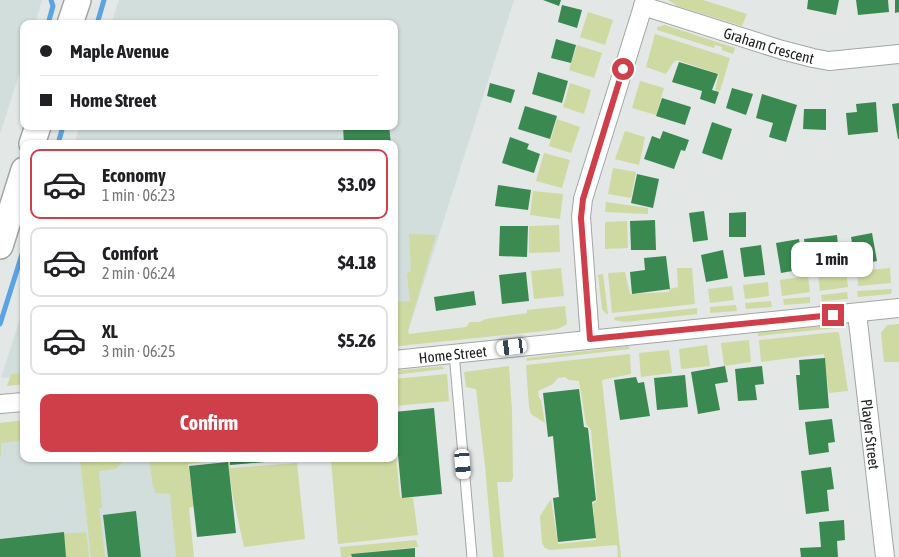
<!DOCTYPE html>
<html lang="en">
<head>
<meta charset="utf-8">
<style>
  body { margin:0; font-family:"Asap Condensed",sans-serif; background:#f6f6f6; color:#202124; height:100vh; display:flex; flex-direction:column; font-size:19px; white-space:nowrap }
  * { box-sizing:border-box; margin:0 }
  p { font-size:16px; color:#757577 }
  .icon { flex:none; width:28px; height:28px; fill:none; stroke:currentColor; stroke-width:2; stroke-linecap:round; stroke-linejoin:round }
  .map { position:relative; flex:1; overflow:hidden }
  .panel { position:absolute; left:20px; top:140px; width:378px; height:322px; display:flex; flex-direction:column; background:#fff; border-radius:10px; box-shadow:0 1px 4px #0004 }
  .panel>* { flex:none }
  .top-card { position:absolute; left:20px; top:20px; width:378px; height:110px; border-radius:10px; box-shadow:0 1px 4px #0004; display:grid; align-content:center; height:110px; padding:0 20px; background:#fff }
  .end { position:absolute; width:22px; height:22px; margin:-11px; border:6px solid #cf3f49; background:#fff; box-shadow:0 0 0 2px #fff }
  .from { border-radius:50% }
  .bubble { position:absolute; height:35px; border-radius:10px; background:#fff; box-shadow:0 1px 4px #0004; font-size:16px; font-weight:700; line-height:35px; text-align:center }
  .car { position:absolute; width:15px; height:30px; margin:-15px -8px; border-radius:6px; box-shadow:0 0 4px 1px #0007; background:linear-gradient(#fff 24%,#345 0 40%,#fff 0 76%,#345 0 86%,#fff 0) }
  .top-card b { display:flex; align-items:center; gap:18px; height:48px; font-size:19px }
  .top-card b+b { border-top:1px solid #e0e0e0 }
  .top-card i { width:12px; height:12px; background:#202124 }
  ul { padding:9px 0 0; list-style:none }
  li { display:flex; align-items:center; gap:15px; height:70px; margin:0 10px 8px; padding:0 10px; border:2px solid #e0e0e0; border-radius:10px }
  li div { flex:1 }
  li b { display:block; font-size:19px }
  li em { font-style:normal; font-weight:700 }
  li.on { border-color:#cf3f49 }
  li>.icon { width:45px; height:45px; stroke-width:1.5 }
  .primary-button { display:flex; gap:10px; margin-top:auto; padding:10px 20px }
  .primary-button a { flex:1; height:58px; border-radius:10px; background:#cf3f49; color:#fff; font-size:20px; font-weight:700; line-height:58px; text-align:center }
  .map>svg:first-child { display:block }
</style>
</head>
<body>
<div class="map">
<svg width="899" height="557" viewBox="0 0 899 557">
  <rect width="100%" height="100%" fill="#e3e7e6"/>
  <path fill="#d1dedc" d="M0,0H42L35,24H24V59L0,134Z
    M119,0H514L407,335L394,337V144H74L80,126H394V24H111Z
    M24,306V376L1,378Z
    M24,424V459H176L187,557H0V427Z"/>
  <path fill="#cedaa1" d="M668,0H703L747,14L742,26L677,6Z
    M588,12L613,20L605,45L580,37Z
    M665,25L735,48L733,54L722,50V47L715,45L714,48L657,30V27Z
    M655,34L730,58L720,91L715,90L719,74L677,60L673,63L666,74L646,67Z
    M577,45L602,53L594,78L569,70Z
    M640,81L664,88L656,115L632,108Z
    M570,83L591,90L584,114L563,107Z
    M557,119L580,127L571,153L549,146Z
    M625,131L645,137L639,165L615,159Z
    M544,153L570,160L562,188L536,181Z
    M613,168L636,172L631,198L608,194Z
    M533,191L563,194L560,219L530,215Z
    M606,202L648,208V214L605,212Z
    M627,221L628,248L605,249V222Z
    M559,225L560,252L529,253V226Z
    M409,234L436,235L408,330L409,334L466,327L470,322H480L485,319L527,313V310L565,306L567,324L558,329L543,331L399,346L394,339V302L410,301L407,274L411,270Z
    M561,268L564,296L534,299L531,271Z
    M677,268H692L695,304L612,313L608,273L625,272L630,294L669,292V289L678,287Z
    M890,268L891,283L858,286L857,271Z
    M846,271L848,287L820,291L818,275Z
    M603,274L608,314H606L602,309L598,275Z
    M808,276L810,292L782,296L780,280Z
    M768,282L769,296L745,299L743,285Z
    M732,286L734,300L710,303L708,289Z
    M892,289L891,294L858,297L857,291Z
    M847,292L848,299L822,301L821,295Z
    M810,297V303L784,305L783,299Z
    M771,301L772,307L746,309L745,303Z
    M736,305L737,311L710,313V307Z
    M697,308V314L624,322L614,320L615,317Z
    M899,324V362H884L881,333L887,325Z
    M831,325L838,326L837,328L758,336V332Z
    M836,332L839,333L848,391L829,393L824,354L761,362L759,340Z
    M749,340L751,362L724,366L721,343Z
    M707,345L710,366L681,369L679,349Z
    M628,346L630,349L526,361L527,358Z
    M669,350L672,373L641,377L639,353Z
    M630,354L631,374L602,380L621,557H618L617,545L550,550L545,548L542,543L540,516L551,499L558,544L596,540L593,504L597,500L591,430L586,424L579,381L569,380L565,377L558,378L553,384L538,391L539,398L541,400L545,423L531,414L529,407L526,365Z
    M442,366L444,369L394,375V371Z
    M509,366L512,411L513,478L511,482H497L504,557H493L485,466L476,389L466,387L464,372Z
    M24,373V384L7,386L11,374Z
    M447,374L449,401L394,406V379Z
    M24,420V440L1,443V456H0V423Z
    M394,437L400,497L413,498L418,535L338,544L331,459H394Z
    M80,459H125L116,469L99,471L102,508H99L105,557H91Z
    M149,459H229L230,468L297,463L305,539L244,547L233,497L227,459L188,464L194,506L189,508L194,557H176L170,494L156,493L153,486Z
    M86,532L89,557H62L61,534Z
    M416,540L418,547L351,554V557H341L340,547Z"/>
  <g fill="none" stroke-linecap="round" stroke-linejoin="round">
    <path stroke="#5ca3e2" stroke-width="5" d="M48,24L53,6L51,0
      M97,24L104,0
      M58,144L63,126
      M0,324L24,248"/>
  </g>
  <path fill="#3a8950" d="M543,0H561L559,6Z
    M808,0H839L836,15L807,9Z
    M856,0H888L889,12L858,15Z
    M895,0H899V12L895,13Z
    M562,5L582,10L577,28L558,22Z
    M556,39L576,45L571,63L551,58Z
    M679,62L718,74L712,90L719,92L715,104L700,99L702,91L672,82Z
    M538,72L568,81L562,103L532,94Z
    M490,83L515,90L511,103L487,96Z
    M732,88L753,94L746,115L726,108Z
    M762,94L797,105L786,142L769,137L773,123L756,118Z
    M662,98L691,107L685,125L656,116Z
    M876,102L878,132L848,135L846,113L857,112L856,104Z
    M899,103V139H898L892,104Z
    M525,106L557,116L550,139L518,129Z
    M804,109H826V130L803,129Z
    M712,122L732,129L722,160L702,153Z
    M343,126H389L391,144H344Z
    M663,131L689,140L685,151L681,150L674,169L644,159L652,136L660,139Z
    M510,137L529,144L527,149L540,154L534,173L502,163Z
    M637,174L659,179L653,208L631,203Z
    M498,185L531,190L528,210L495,206Z
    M704,211L708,240L693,242L689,213Z
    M746,212V237H729V213Z
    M655,220L656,250H631L630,221Z
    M500,226H528L527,257L499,256Z
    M872,233L877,261L856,265L851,237Z
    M837,235L840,266L819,269L818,257L806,258L804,239Z
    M799,239L804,269L781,273L776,243Z
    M761,245L765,275L744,277L740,248Z
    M723,250L728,278L706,282L701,255Z
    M666,256L670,289L632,294L630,272L645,270L644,258Z
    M526,272L529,301L502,304L499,275Z
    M474,291L476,305L436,311L434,297Z
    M825,358L829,408L799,410L796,375H800L799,360Z
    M725,366L728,382L715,384L720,410L698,414L691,372Z
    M762,366L764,384L755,385L757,400L738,401L735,369Z
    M685,375L688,407L657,410L654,378Z
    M636,377L638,383L644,382L650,416L620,420L614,380Z
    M579,389L584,427L588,428L596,500L592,502L596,538L558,542L553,498L559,497L553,436L548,437L543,393Z
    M434,408L442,494L402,498L394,412Z
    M832,419L835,442L828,443L829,452L809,455L805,422Z
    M230,459H287V460L230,465Z
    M228,462L236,533L197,537L189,466Z
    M831,467L834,489L827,490L829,511L806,514L801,471Z
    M136,511L141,557H108L103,515Z
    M844,520L845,540L837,541L838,557H801L800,548L821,547L819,522Z
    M64,532L66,557H0V539Z
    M415,548V557H352L351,554Z"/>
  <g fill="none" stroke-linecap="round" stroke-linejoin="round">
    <g stroke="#a2a6a5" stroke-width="11">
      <path id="lane" d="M454,353L472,557"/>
    </g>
    <g stroke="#a2a6a5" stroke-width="20">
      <g id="street">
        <path id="s1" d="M643,6L782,50L813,58L829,61L899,54"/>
        <path id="s2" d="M857,313L885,557"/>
        <path d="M590,339L581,217L583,199L645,0"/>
        <path id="s3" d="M394,360L899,308"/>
        <path d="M0,404L24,402"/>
      </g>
    </g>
    <g stroke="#a2a6a5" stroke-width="28">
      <path id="secondary" d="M70,24L78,0
        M32,144L38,126
        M0,246L24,170"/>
    </g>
    <use href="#lane" stroke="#fff" stroke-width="9"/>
    <use href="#street" stroke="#fff" stroke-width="18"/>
    <use href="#secondary" stroke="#fff" stroke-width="25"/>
  </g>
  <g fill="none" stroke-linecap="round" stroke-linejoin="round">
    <path stroke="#cf3f49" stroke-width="6" d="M623,69L583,199L581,218L590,339L833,315"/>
  </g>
  <g text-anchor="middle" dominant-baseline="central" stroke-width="4" stroke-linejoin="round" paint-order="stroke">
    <g font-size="15" fill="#202222" stroke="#fff">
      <text stroke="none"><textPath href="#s1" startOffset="132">Graham Crescent</textPath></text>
      <text stroke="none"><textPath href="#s3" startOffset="59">Home Street</textPath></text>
      <text stroke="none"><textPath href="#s2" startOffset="122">Player Street</textPath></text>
    </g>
  </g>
</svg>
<i class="end from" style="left:623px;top:69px"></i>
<i class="end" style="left:833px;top:315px"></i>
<div class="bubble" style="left:791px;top:242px;width:82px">1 min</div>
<i class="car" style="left:512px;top:347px;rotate:263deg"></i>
<i class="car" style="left:463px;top:464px;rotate:175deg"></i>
<div class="top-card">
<b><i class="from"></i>Maple Avenue</b>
<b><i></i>Home Street</b>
</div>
<section class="panel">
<ul>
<li class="on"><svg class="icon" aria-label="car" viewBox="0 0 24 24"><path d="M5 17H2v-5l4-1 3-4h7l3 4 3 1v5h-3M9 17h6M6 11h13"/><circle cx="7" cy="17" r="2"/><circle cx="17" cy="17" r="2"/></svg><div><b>Economy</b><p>1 min · 06:23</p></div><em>$3.09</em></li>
<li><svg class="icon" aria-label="car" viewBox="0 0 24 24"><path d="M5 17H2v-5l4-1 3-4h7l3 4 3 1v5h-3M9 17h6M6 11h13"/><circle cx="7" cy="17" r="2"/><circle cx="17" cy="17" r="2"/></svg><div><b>Comfort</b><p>2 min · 06:24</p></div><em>$4.18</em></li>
<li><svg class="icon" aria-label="car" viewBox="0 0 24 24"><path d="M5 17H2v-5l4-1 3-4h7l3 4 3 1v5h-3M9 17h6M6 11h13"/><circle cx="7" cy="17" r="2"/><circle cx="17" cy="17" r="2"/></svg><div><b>XL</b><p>3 min · 06:25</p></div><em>$5.26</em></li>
</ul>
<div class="primary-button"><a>Confirm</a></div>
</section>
</div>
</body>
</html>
